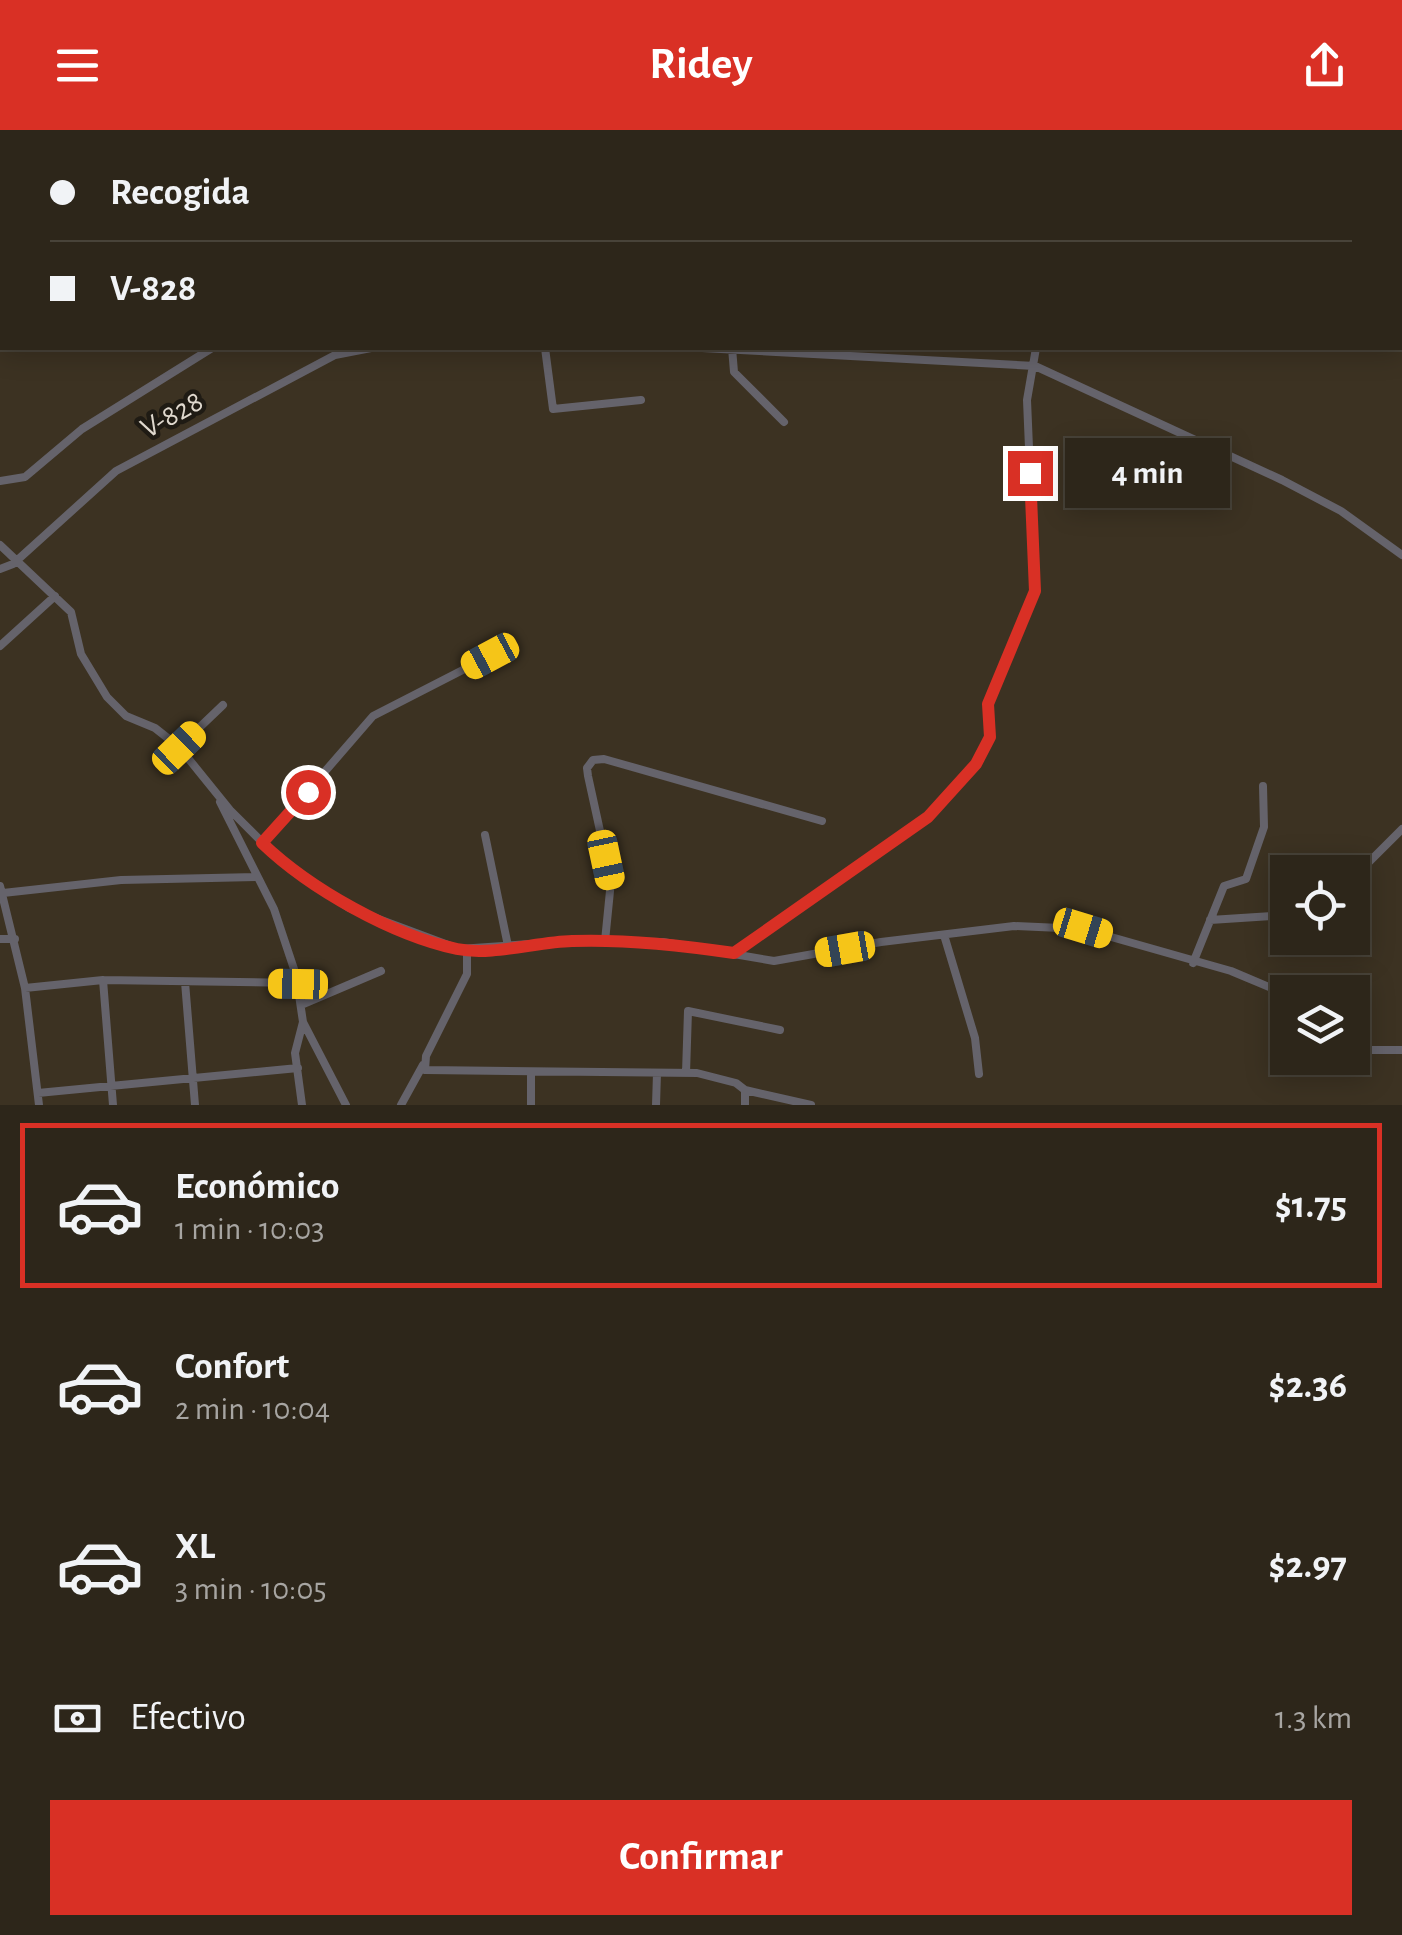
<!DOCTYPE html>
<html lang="es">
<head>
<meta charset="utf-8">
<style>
  body { margin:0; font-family:"Alegreya Sans",sans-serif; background:#393227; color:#f1f3f6; height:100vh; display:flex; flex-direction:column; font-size:38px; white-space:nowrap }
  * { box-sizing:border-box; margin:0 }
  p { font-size:32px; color:#a7a5a2 }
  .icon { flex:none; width:55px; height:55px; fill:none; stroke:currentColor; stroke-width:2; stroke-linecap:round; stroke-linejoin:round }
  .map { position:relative; height:975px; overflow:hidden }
  .sheet { display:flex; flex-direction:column; background:#2d261a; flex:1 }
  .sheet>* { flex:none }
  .top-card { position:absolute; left:0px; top:0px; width:1402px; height:220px; box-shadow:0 5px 25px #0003,0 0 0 2px #484339; display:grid; align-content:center; height:220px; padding:0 50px; background:#2d261a }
  .fabs { position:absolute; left:1270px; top:725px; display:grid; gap:20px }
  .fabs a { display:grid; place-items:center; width:100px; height:100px; border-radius:0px; background:#2d261a; box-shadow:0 5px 25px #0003,0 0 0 2px #484339; font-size:50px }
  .end { position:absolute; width:45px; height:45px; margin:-22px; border:12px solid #d93025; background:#fff; box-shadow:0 0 0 5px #fff }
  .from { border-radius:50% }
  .bubble { position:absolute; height:70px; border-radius:0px; background:#2d261a; box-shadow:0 5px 25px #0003,0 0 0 2px #484339; font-size:32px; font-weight:700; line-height:70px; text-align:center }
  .car { position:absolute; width:30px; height:60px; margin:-30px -15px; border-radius:12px; box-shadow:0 0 8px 2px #0007; background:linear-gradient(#f5c518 24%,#345 0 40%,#f5c518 0 76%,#345 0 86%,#f5c518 0) }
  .top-card b { display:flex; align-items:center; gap:35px; height:95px; font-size:38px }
  .top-card b+b { border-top:2px solid #484339 }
  .top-card i { width:25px; height:25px; background:#f1f3f6 }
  ul { padding:18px 0 0; list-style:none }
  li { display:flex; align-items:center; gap:30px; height:165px; margin:0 20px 15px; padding:0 30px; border:5px solid transparent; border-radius:0px }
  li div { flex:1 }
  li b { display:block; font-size:38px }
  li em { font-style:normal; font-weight:700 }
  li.selected { border-color:#d93025 }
  li>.icon { width:90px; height:90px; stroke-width:1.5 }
  .pay { display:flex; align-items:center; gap:25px; height:110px; padding:0 50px; font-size:38px }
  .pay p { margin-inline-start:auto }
  .primary-button { display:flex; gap:20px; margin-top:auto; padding:20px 50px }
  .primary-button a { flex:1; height:115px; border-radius:0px; background:#d93025; color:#fff; font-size:40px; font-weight:700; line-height:115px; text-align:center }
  header { display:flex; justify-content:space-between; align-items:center; height:130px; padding:0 50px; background:#d93025; color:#fff; font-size:45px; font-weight:700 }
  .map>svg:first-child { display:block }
</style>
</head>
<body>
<header><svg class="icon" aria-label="menu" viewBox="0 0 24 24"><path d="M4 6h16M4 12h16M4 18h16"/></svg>Ridey<svg class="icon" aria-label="share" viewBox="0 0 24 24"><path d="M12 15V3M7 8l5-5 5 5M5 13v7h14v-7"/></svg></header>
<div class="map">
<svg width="1402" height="975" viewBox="0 0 1402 975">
  <rect width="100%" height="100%" fill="#3c3222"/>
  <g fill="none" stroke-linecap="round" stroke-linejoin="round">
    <path stroke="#65636b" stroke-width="8" d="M100,0L101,2
      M888,0L891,2
      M988,0L992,2
      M192,2L196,0
      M618,2L620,0
      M1400,6H1402
      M1400,18L1402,19
      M0,187L2,185
      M545,218L553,279L641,270
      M702,218L1035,236L1282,350L1341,381L1402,425
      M732,218L734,242L784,292
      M0,351L25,347L82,299L212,218
      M0,415L71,482L81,524L107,567L126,586L155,598L179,617L230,680L281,731L349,778L459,819L573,811L663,812L774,831L881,812L1014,796L1083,799L1231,841L1288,865
      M0,439L13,434L116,341L335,225L371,218
      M0,516L55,466
      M179,617L223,575
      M220,672L274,779L296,845L303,892L346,975
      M485,705L508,816
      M263,713L373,586L490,526
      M1352,749L1402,699
      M0,756L25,858L39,975
      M3,763L121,750L256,747
      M1210,790L1288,785
      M944,805L975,908L979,944
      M0,809H15
      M605,811L611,751L588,646L587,638L593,630L604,629L822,691
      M467,819V844L426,926L425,940L697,943L736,953L745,960V975
      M734,823L928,687L975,634L990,607L988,574L1035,461L1027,270L1036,218
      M1193,833L1224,756L1246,749L1264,697L1263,656
      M103,850L113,975
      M185,852L195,975
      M25,858L103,850L298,853
      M301,875L381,841
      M1352,911L1370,920H1402
      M531,943V975
      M686,943L688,881L780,900
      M745,960L811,975
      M38,963L298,938
      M302,975L295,923L303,892
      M401,975L423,935
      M656,975L657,943"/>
  </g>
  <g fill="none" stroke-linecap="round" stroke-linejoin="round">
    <path stroke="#d93025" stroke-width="12" d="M308,662L262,713C310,759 392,805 457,819C492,826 536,812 572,811C627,809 680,815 734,823L928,687L976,634L990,607L988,574L1035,461L1030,343"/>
  </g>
  <g text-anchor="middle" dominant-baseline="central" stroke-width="9" stroke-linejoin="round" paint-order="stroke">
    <g font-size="30" fill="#dfd8ce" stroke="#1f1b14">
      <text transform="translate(172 285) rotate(-29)">V-828</text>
    </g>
  </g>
</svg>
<div class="fabs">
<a><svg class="icon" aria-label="locate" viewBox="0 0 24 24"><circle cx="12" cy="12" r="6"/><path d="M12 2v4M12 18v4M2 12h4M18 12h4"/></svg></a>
<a><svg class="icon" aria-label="layers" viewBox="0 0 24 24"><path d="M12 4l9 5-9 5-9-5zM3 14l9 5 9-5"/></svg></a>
</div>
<i class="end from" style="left:308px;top:662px"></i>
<i class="end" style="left:1030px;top:343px"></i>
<div class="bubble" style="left:1065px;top:308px;width:165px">4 min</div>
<i class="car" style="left:490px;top:526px;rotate:242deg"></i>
<i class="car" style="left:179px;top:618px;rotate:46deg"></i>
<i class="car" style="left:606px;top:730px;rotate:168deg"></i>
<i class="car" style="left:1083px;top:798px;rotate:107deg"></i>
<i class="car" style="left:845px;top:819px;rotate:260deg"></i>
<i class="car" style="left:298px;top:854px;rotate:271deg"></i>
<div class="top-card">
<b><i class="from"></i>Recogida</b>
<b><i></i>V-828</b>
</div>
</div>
<section class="sheet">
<ul>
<li class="selected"><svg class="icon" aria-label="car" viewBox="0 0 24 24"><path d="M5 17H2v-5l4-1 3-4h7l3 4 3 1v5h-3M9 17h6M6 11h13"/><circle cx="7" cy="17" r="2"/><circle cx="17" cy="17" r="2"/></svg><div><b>Económico</b><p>1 min · 10:03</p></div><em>$1.75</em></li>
<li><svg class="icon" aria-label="car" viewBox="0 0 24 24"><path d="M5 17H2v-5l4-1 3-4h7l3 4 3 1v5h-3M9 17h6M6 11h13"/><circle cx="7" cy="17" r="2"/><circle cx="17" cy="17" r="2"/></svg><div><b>Confort</b><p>2 min · 10:04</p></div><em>$2.36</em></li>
<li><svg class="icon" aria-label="car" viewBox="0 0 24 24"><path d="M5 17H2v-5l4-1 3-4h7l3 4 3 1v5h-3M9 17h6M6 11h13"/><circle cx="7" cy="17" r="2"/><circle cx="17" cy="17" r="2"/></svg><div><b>XL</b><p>3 min · 10:05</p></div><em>$2.97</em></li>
</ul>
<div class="pay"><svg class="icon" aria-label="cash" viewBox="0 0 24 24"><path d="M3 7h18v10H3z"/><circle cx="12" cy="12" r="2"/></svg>Efectivo<p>1.3 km</p></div>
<div class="primary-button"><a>Confirmar</a></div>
</section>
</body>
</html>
